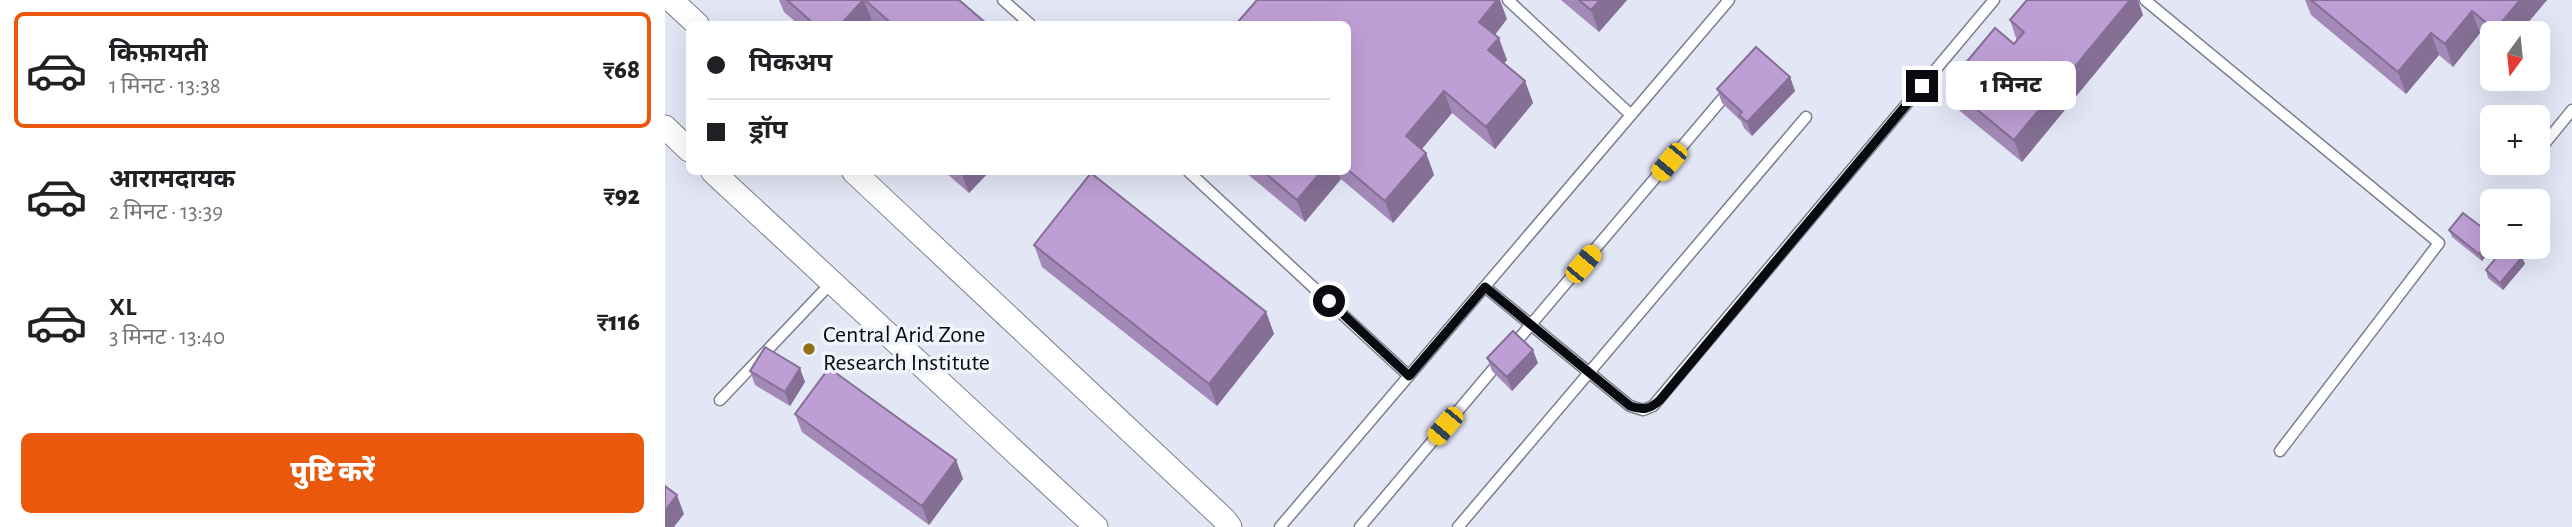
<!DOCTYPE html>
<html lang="hi">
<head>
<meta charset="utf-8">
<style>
  body { margin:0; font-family:"Alegreya Sans","Noto Sans Devanagari",sans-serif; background:#f6f6f6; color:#202124; height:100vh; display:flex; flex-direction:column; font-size:26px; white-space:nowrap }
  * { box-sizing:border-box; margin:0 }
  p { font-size:23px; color:#757577 }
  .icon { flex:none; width:38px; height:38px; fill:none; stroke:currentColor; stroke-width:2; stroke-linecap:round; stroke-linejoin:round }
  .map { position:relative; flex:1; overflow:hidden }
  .panel { display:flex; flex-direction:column; background:#fff; width:665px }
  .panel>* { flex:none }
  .guide { position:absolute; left:21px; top:21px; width:665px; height:154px; border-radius:10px; box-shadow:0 7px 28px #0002; display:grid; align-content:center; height:154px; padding:0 21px; background:#fff }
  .needle { width:46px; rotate:195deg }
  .fabs { position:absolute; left:1815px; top:21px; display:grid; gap:14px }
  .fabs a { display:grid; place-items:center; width:70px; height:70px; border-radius:10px; background:#fff; box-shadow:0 7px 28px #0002; font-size:35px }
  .end { position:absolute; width:32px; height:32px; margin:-16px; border:9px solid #0a0b10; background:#fff; box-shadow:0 0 0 4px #fff }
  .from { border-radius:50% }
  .bubble { position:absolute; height:49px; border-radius:10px; background:#fff; box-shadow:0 7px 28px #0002; font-size:23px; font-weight:800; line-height:49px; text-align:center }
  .car { position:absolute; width:21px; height:42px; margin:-21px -10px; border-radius:9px; box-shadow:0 0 5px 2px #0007; background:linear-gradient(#f5c518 24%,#345 0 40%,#f5c518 0 76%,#345 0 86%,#f5c518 0) }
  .guide b { display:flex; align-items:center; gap:24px; height:66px; font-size:26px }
  .guide b+b { border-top:2px solid #e0e0e0 }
  .guide i { width:18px; height:18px; background:#202124 }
  ul { padding:12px 0 0; list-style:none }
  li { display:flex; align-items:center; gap:21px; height:116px; margin:0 14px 10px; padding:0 7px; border:4px solid transparent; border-radius:10px }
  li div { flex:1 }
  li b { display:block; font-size:26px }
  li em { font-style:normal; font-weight:800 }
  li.current { border-color:#ea580c }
  li>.icon { width:63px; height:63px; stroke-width:1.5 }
  .action { display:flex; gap:14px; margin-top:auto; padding:14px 21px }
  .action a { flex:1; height:80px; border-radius:10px; background:#ea580c; color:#fff; font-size:28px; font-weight:800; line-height:80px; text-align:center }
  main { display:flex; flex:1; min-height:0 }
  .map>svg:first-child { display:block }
</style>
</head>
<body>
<main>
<section class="panel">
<ul>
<li class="current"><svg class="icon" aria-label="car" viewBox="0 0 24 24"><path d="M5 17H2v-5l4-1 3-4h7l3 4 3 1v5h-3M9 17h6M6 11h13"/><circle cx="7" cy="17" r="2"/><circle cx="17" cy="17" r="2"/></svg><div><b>किफ़ायती</b><p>1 मिनट · 13:38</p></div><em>₹68</em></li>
<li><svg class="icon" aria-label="car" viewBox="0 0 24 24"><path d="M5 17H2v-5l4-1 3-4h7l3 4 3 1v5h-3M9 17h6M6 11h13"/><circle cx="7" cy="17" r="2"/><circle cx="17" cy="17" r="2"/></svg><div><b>आरामदायक</b><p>2 मिनट · 13:39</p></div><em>₹92</em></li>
<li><svg class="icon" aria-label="car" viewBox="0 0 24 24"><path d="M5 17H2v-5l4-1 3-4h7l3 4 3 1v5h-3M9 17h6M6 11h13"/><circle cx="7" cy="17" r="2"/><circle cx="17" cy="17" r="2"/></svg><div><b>XL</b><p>3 मिनट · 13:40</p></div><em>₹116</em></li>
</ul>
<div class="action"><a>पुष्टि करें</a></div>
</section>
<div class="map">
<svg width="1907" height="527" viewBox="0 0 1907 527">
  <rect width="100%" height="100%" fill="#e3e6f5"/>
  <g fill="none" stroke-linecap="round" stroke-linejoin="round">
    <g stroke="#7c7f8c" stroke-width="13">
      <path id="service" d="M338,0L365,24
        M843,0L966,115
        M1480,0L1774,243L1615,451
        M1872,153L1907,110
        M1863,165L1865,163
        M524,172L744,376
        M820,287L965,406L978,410L988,406L1329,0
        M846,348L1064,91
        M55,400L167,282
        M615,527L1064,0
        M695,527L835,361
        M793,527L1141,117"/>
    </g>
    <g stroke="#7c7f8c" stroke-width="25">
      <path id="minor" d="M6,0L32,24
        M0,127L24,150
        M48,172L431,527
        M189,172L560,520L565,527"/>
    </g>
    <use href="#service" stroke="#fff" stroke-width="10"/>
    <use href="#minor" stroke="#fff" stroke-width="23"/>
  </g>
  <path fill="#a389b7" d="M114,0H294L322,24H211L207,21L204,24H133L119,12Z
    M896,0H962L934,32Z
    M1640,0H1882L1854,33H1827V43L1815,33L1788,67L1774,55L1741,94L1646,15Z
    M1478,15L1357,162L1290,107L1282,85L1349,44L1352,41L1345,20Z
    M842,19L830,35L842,60L839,63L860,81L868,103L830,149L787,113L757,149L761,153L769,175L728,223L676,179L640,222L580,172H682V24Z
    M1125,77L1130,91L1087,136L1079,128L1076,121L1057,103L1052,89Z
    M280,172H324L304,193Z
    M1784,230L1827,247H1828L1817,261L1787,237Z
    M369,245L601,312L609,334L552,406L377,267Z
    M1860,264L1838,290L1823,278L1821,270Z
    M822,358L873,363L847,391L827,371Z
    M85,371L140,382L125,406L90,385Z
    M130,414L291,460L298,479L264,525L137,432Z"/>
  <path fill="#856f95" d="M198,0H199L207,21L204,24H176Z
    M832,0H835L842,19L822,44L814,22Z
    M935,0H962L934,32L926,10Z
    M1465,0H1473L1478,15L1357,162L1349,140Z
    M1855,0H1882L1854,33H1831L1830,30Z
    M1807,11L1815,33L1788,67L1780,44Z
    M1766,33L1774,55L1741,94L1733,72Z
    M834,38L842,60L831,72L823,50Z
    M1125,77L1130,91L1087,136L1082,122Z
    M860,81L868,103L830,149L821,127Z
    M779,91L787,113L749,158L741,136Z
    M761,153L769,175L728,223L720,201Z
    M296,172H324L304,193Z
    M656,172H673L676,179L640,222L632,200Z
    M1827,238V247H1828L1817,261L1814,254Z
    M1857,257L1860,264L1838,290L1835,283Z
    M601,312L609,334L552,406L544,384Z
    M868,350L873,363L847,391L842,377Z
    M135,368L140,382L125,406L120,392Z
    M291,460L298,479L264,525L257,506Z
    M12,495L19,514L9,527H0V511Z"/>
  <path fill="#be9fd5" stroke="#856f95" stroke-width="2" d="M122,0H198L176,24H149Z
    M200,0H294L322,24H227Z
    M592,0H832L814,22L834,38L823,50L860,81L821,127L779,91L741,136L761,153L720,201L682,169V24H571Z
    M914,0H935L926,10Z
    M1362,0H1465L1349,140L1282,85L1330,28L1349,44L1359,32L1345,20Z
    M1646,0H1855L1830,30L1807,11L1780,44L1766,33L1733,72Z
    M1091,47L1125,77L1082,122L1074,115L1077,112L1052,89Z
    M599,172H656L632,200Z
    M426,173L601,312L544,384L369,245Z
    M1798,213L1827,235V238L1814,254L1784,230Z
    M1840,247H1845L1857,257L1835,283L1821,270Z
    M848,331L868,350L842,377L822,358Z
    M100,347L135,368L120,392L85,371Z
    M164,368L291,460L257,506L130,414Z
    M0,486L12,495L0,511Z"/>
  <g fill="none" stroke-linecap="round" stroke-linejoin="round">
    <path stroke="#0a0b10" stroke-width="9" d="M664,301L744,376L820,287L965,406C978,410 984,410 995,400L1257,86"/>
  </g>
  <circle fill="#927118" stroke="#f1f3fd" stroke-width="2.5" cx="144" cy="349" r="7"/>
  <g text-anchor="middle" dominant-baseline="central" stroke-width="7" stroke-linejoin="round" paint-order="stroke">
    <g font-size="24" fill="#0a0b10" stroke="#f1f3fd" text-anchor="start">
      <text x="158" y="335">Central Arid Zone<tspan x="158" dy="28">Research Institute</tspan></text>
    </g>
  </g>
</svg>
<div class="fabs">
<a><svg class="needle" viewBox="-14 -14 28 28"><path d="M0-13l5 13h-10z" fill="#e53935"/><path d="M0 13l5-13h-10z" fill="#757577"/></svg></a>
<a>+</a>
<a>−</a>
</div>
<i class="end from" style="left:664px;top:301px"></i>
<i class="end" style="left:1257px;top:86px"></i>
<div class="bubble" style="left:1281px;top:61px;width:130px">1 मिनट</div>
<i class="car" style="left:1004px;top:162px;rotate:220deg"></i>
<i class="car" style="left:918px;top:264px;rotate:40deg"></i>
<i class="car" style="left:780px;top:426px;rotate:220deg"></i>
<div class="guide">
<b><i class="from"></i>पिकअप</b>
<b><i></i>ड्रॉप</b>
</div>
</div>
</main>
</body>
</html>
